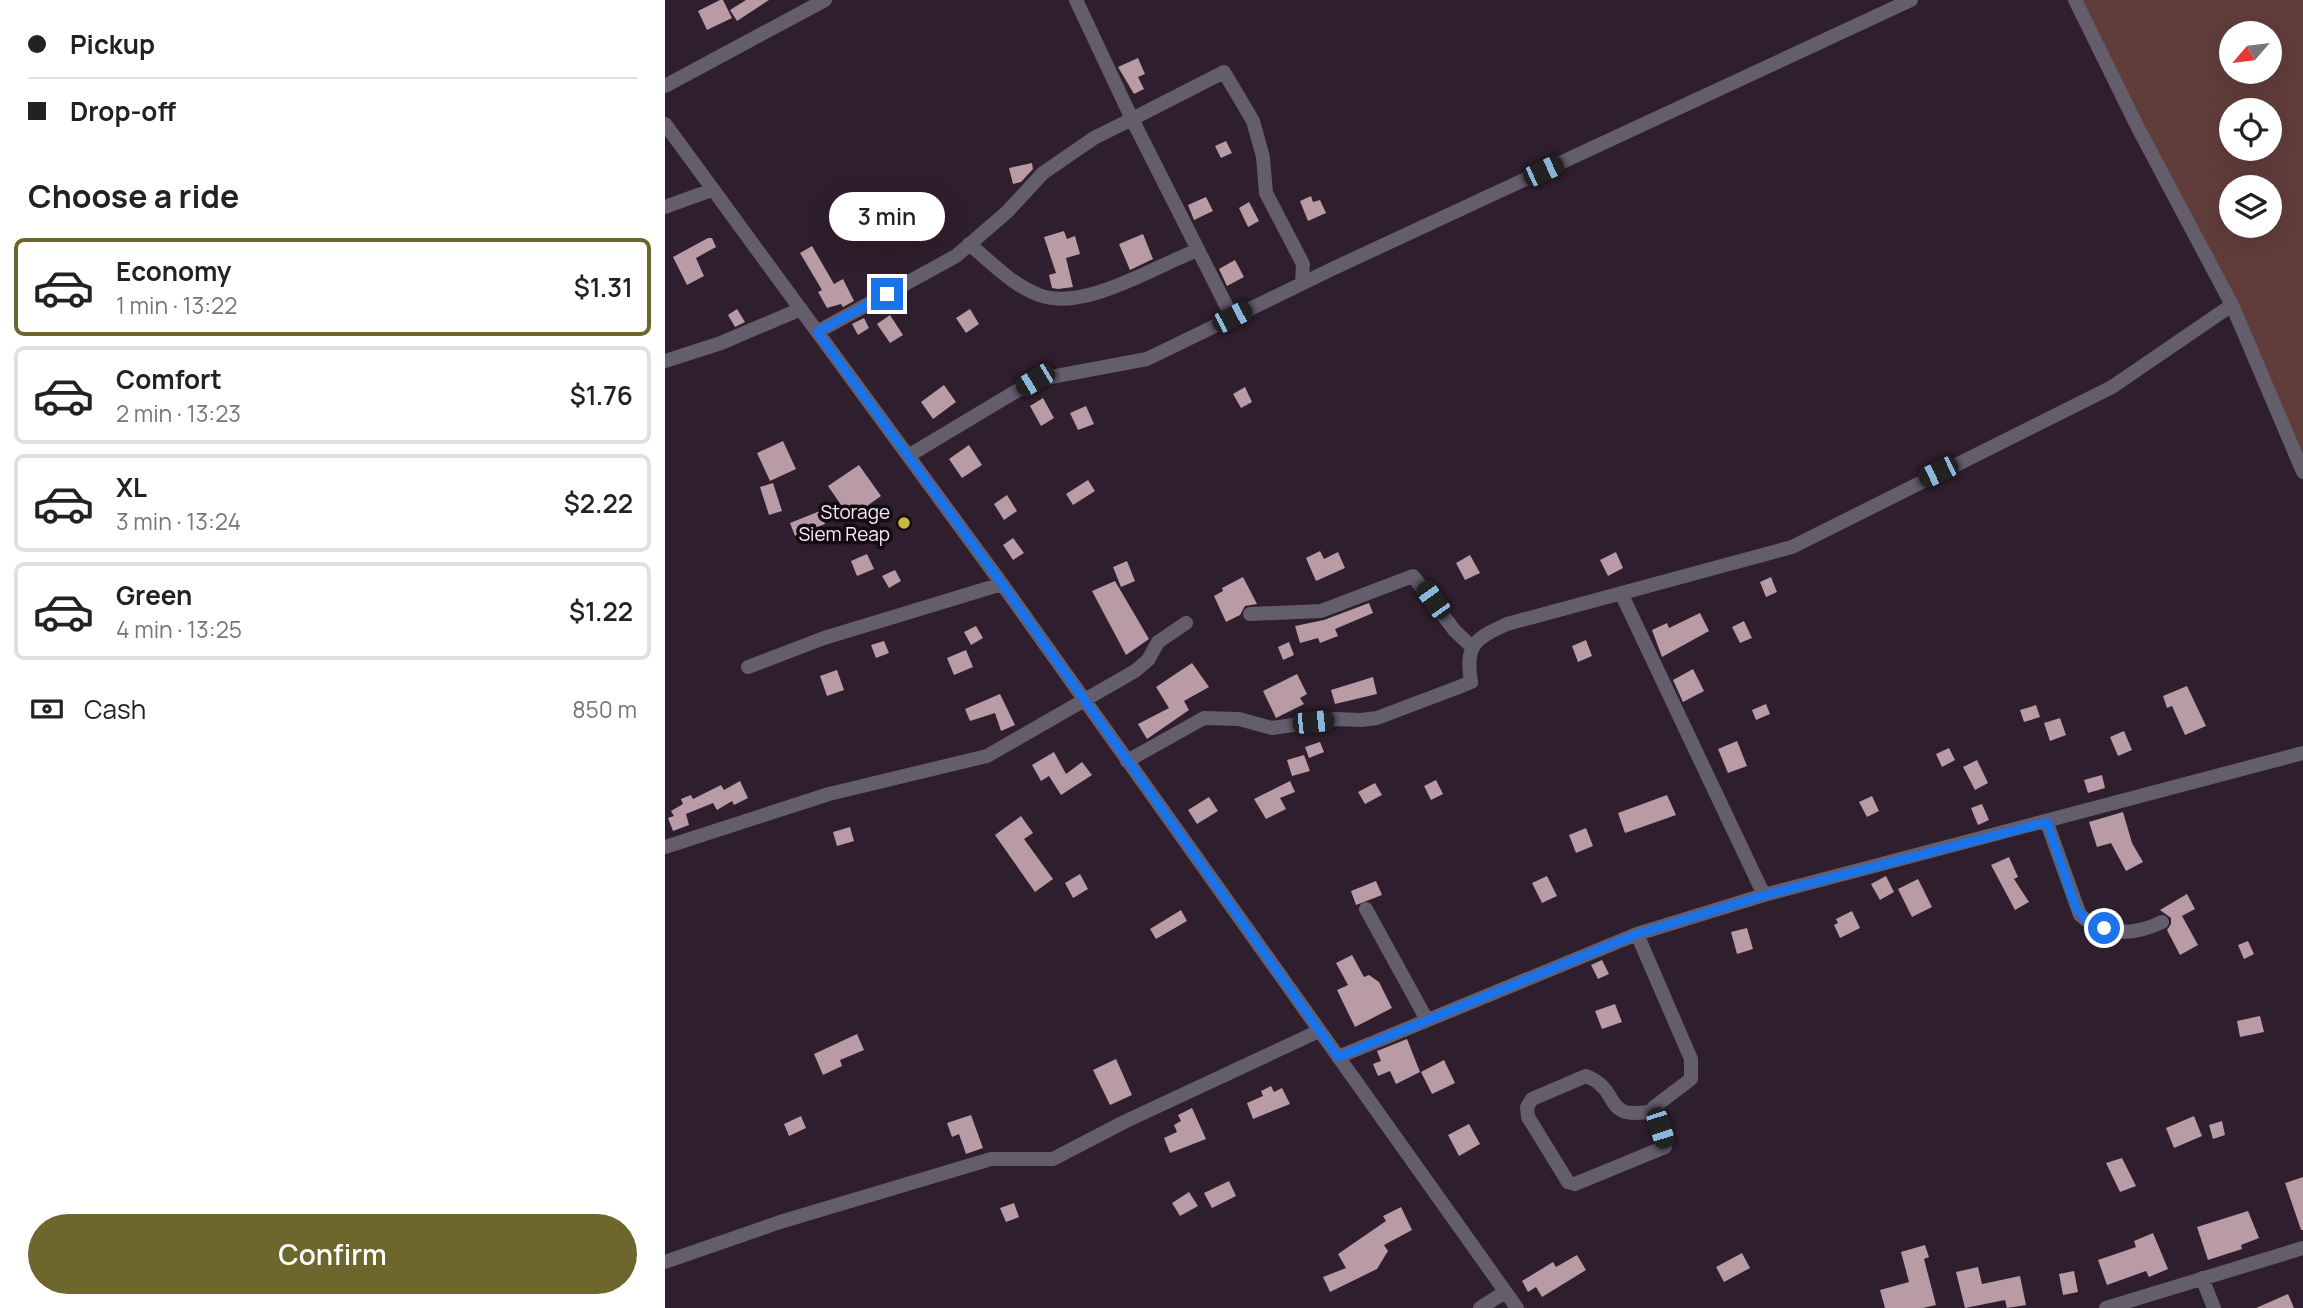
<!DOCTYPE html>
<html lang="en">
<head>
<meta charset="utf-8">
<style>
  body { margin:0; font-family:Manrope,sans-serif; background:#f6f6f6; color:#222; height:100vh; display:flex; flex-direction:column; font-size:26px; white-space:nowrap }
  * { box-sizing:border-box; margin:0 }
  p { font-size:23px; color:#767676 }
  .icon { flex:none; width:38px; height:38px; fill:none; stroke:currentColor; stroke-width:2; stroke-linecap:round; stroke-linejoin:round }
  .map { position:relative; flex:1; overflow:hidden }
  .drawer { display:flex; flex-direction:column; background:#fff; width:665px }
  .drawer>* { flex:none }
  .guide { display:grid; align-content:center; height:154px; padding:0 28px; background:#fff }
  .needle { width:46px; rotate:242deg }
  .controls { position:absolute; left:1554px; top:21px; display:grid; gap:14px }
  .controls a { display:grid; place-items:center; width:63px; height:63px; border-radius:50%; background:#fff; box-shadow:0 7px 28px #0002; font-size:35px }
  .end { position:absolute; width:32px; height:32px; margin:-16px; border:9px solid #1a73e8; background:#fff; box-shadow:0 0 0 4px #fff }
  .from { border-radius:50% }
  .bubble { position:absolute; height:49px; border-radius:24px; background:#fff; box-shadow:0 7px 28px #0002; font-size:23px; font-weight:600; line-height:49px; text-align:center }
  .car { position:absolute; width:21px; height:42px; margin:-21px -10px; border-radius:9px; box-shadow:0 0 5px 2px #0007; background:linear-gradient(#222 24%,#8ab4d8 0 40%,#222 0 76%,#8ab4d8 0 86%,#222 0) }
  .guide b { display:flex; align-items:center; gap:24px; height:66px; font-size:26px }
  .guide b+b { border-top:2px solid #e0e0e0 }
  .guide i { width:18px; height:18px; background:#222 }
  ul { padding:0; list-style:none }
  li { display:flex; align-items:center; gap:21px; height:98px; margin:0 14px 10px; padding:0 14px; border:4px solid #e0e0e0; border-radius:10px }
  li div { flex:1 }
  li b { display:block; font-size:26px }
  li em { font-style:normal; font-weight:600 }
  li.on { border-color:#6d662d }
  li>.icon { width:63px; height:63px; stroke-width:1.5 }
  h2 { padding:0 28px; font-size:32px; line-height:84px }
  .pay { display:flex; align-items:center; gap:18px; height:77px; padding:0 28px; font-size:26px }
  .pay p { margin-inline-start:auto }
  .cta { display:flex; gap:14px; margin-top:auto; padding:14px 28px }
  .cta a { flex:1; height:80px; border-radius:42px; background:#6d662d; color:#fff; font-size:28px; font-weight:600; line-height:80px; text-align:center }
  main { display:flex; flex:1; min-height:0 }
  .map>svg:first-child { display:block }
</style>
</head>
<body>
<main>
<section class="drawer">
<div class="guide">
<b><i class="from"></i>Pickup</b>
<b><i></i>Drop-off</b>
</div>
<h2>Choose a ride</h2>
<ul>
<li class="on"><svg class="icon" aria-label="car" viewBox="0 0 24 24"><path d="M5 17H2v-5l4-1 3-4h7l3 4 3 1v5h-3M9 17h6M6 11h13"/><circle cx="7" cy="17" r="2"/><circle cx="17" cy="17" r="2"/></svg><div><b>Economy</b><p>1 min · 13:22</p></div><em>$1.31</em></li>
<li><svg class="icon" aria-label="car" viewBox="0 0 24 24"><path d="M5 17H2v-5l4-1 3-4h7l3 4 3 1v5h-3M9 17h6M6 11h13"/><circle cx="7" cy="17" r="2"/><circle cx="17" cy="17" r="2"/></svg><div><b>Comfort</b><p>2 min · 13:23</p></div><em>$1.76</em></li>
<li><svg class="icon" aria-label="car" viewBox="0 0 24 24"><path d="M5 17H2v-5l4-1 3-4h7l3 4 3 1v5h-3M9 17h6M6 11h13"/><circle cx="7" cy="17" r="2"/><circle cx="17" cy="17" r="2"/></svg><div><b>XL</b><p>3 min · 13:24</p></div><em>$2.22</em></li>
<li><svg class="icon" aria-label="car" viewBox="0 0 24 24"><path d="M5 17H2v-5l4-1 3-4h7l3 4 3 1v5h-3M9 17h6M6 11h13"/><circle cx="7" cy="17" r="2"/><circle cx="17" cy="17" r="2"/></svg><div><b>Green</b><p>4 min · 13:25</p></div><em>$1.22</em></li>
</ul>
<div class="pay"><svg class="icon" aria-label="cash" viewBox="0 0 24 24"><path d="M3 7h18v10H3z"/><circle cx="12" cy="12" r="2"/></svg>Cash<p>850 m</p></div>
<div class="cta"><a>Confirm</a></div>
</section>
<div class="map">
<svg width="1638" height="1308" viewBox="0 0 1638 1308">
  <rect width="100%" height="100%" fill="#2f1e2d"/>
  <path fill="#603d3b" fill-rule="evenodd" d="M1413,0H1638V472L1567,305ZM1566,33H1605V72H1566ZM1566,110H1605V149H1566ZM1566,187H1605V226H1566Z"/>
  <path fill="#b89ba4" d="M55,0H58L67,18L42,30L33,11Z
    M81,0H104L72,21L65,10Z
    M473,58L480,74L473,77L479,89L469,94L453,67Z
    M561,141L567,153L556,158L550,146Z
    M367,163L368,169L356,182L348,184L344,168Z
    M646,196L648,202L655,200L661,213L643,221L635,201Z
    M541,197L548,211L529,220L523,205Z
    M584,202L594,221L583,227L574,208Z
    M399,231L402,239L410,236L415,254L401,258L408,287L393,289L387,288L384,275L391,273L379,237Z
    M478,234L488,259L465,270L454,244Z
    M43,238H47L51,247L31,258L39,276L22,285L8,257Z
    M147,246L169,284L178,279L189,301L178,307L176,304L162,308L153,292L157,290L135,253Z
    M570,260L579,277L562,286L554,269Z
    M72,309L80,322L70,327L63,315Z
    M305,309L314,324L301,333L291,318Z
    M225,315L238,335L225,343L212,324Z
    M199,318L204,328L193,335L187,324Z
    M279,385L291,402L268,419L256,402Z
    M580,387L587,402L576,408L568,394Z
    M378,398L389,418L376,426L365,406Z
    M421,406L429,424L413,430L405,413Z
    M118,441L131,469L105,481L92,453Z
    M304,445L317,465L297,478L284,459Z
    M194,465L216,496L185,518L163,486Z
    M423,480L430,491L408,505L401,494Z
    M108,483L117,511L104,515L95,487Z
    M342,495L352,511L339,520L329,504Z
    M155,511L160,524L130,536L125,523Z
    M348,538L359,553L348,560L338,545Z
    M655,551L659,559L673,552L680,568L651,581L641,558Z
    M951,552L958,568L943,576L935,560Z
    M202,554L209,569L192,576L186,561Z
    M805,555L815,573L800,580L791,563Z
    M462,561L470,581L456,587L448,567Z
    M230,570L236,581L224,588L217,576Z
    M578,577L592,604L580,606L575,615L561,622L549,596L558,591L557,588Z
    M1106,577L1112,592L1101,597L1095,582Z
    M450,581L484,639L461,655L427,591Z
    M704,603L708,613L670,629L673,636L655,643L653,638L635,643L630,626L659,620Z
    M1035,613L1044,631L997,657L987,630L1002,623L1004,628Z
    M1079,621L1087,638L1075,643L1067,627Z
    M311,626L318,638L306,645L299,632Z
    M921,640L927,656L913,662L907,646Z
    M219,641L224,653L211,658L206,645Z
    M624,642L629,655L618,660L613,647Z
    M301,650L308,667L289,675L282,658Z
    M527,663L544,687L519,701L524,710L482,739L473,724L504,708L491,687Z
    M1028,669L1039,691L1018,702L1008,680Z
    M172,670L179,690L162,696L155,676Z
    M632,674L642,694L635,698L639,704L611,718L598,691Z
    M708,677L712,694L670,704L666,690Z
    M1522,686L1541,726L1520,735L1507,706L1502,708L1498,696Z
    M335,694L350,725L336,731L330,713L305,721L300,709Z
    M1101,704L1105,714L1091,720L1087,710Z
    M1371,705L1375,717L1359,722L1355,710Z
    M1395,718L1401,735L1385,741L1379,723Z
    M1459,731L1467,750L1453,756L1445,737Z
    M1072,741L1082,766L1063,773L1053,749Z
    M655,742L659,752L644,758L640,747Z
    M1284,748L1290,760L1277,767L1271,754Z
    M389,752L401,774L417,762L427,775L396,795L384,776L376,781L367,765Z
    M639,755L645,771L627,776L622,760Z
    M1312,760L1323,783L1310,790L1298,767Z
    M1437,775L1440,788L1423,793L1419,780Z
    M771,780L778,794L766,800L759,786Z
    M75,781L83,798L69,805L67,801L52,810L48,803L21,814L24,825L8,831L3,818L9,816L6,811L18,804L16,799L26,795L28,799L56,785L59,790Z
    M625,781L630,792L615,798L621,809L601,819L589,799Z
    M710,783L717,795L700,804L693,792Z
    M1002,795L1011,815L960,833L953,813Z
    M1207,796L1214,811L1202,817L1194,802Z
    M544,797L553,811L532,824L523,810Z
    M1317,804L1324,820L1313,825L1306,808Z
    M1458,812L1467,843L1478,862L1461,871L1446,843L1432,847L1424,822Z
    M356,816L368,833L359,839L388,879L370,892L330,835Z
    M185,827L189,841L172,846L168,832Z
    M921,828L928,846L911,853L904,835Z
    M1344,857L1353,877L1349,879L1364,902L1350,910L1326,865Z
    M415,874L423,889L408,898L400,883Z
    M882,876L892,896L877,903L867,883Z
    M1221,876L1229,892L1215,900L1206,884Z
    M1253,879L1267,907L1247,917L1233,889Z
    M711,881L717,895L691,905L686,891Z
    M1522,894L1530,909L1517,916L1533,945L1515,955L1502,930L1506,924V918L1495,910Z
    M516,910L522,921L491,939L485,929Z
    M1187,911L1195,928L1175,938L1169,925L1173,923L1171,919Z
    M1082,928L1088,949L1072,954L1066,932Z
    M1583,941L1589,954L1579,959L1573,945Z
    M687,955L699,977L704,975L714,982L727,1008L690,1027L672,990L683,985L671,963Z
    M937,960L944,974L933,979L926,965Z
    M950,1004L957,1022L937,1029L930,1011Z
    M1595,1016L1599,1032L1575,1037L1572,1021Z
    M192,1034L199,1050L175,1060L177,1066L158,1075L149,1054Z
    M742,1039L755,1072L731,1084L725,1071L713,1076L708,1064L716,1061L712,1051Z
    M451,1059L467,1095L445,1105L428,1070Z
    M779,1060L790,1083L767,1094L756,1072Z
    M606,1086L609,1092L617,1088L625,1104L588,1119L582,1103L598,1096L596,1091Z
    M527,1108L541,1139L505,1153L499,1138L512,1132L509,1125L516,1121L513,1115Z
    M306,1115L318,1148L301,1154L294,1134L287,1137L282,1123Z
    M136,1116L141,1128L124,1136L119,1124Z
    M1529,1116L1537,1136L1509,1148L1501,1128Z
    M1557,1121L1560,1135L1548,1139L1544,1125Z
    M804,1124L815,1144L794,1156L783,1135Z
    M1457,1158L1471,1186L1455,1192L1441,1163Z
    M1638,1177V1230H1636L1620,1183Z
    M564,1181L571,1196L547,1208L539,1193Z
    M524,1192L533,1206L515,1216L507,1203Z
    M349,1203L354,1217L341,1222L335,1208Z
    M736,1207L747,1230L719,1245L723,1251L712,1269L665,1292L658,1277L681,1268L673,1254L721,1221L718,1216Z
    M1583,1211L1594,1238L1576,1245L1577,1249L1543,1260L1532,1227Z
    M1488,1233L1503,1269L1484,1277L1481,1271L1442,1285L1433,1260L1471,1247L1469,1241Z
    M1260,1245L1264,1257L1259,1259L1271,1305L1258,1308H1220L1215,1290L1244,1282L1236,1252Z
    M1077,1253L1085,1268L1059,1282L1051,1267Z
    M912,1255L921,1270L877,1297L871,1287L863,1292L857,1281L888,1262L891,1267Z
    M1313,1267L1317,1284L1355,1276L1361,1305L1342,1308L1340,1300L1300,1308L1291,1272Z
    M1409,1271L1413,1292L1398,1295L1394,1274Z
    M1623,1294L1629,1308H1591Z"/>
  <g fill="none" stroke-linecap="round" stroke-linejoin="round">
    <path stroke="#635d6c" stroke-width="14" d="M1410,0L1473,128L1567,305L1638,472
      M0,86L160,0
      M0,124L337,584L852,1308
      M0,207L47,190
      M304,244C326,262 347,285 374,295C419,312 490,266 533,250
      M567,317L467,119L559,72L588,121L598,157L601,193L638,264L637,283
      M152,332L291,256L342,212L378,173L429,138L467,119L411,0
      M0,361L56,343L136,309
      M243,456L370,380L482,359L667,269L1246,0
      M956,593L1099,895
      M585,614L656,611L748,576L790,631L806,646
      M83,667L159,638L337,584
      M462,761L539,718L574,719L607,728L671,719L696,720L712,718L794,687L806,682C800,645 809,639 842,624L1127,547L1447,387L1567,305
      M1382,823L1415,915C1440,936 1468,936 1497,922
      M0,847L164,794L322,756L470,671L483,660L493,642L521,623
      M701,909L762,1020
      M972,934L1026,1059V1079L989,1107L1000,1147L910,1184L903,1182L863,1117L862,1107L867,1099L921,1076C959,1091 934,1121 989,1111
      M673,1057L972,934L1099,895L1638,753
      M0,1262L115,1222L326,1159H388L459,1122L654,1031
      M1537,1278L1549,1308
      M815,1308L840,1292
      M1441,1308L1638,1248"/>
  </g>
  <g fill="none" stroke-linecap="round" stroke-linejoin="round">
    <path stroke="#1a73e8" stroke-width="9" d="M222,294L152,332L337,584L673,1057L972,934L1100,895L1382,822L1411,908L1420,919L1439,928"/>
  </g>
  <circle fill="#c9ba3a" stroke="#130b12" stroke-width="2.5" cx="239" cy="523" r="7"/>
  <g text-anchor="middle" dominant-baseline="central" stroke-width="7" stroke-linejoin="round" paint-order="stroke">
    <g font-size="19" fill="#f7ebf5" stroke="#130b12" text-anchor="end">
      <text x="225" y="512">Storage<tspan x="225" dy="22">Siem Reap</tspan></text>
    </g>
  </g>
</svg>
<div class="controls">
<a><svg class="needle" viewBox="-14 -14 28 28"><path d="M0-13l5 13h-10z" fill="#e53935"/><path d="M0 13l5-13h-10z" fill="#767676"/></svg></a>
<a><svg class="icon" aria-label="locate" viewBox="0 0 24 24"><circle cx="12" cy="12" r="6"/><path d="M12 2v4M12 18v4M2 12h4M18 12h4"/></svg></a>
<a><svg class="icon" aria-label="layers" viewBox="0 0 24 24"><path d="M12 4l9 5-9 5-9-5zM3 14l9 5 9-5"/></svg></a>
</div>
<i class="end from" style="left:1439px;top:928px"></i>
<i class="end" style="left:222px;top:294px"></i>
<div class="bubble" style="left:164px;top:192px;width:116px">3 min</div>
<i class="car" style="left:878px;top:171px;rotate:65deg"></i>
<i class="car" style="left:567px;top:317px;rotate:63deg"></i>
<i class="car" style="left:370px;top:380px;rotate:239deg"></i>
<i class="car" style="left:1273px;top:472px;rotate:244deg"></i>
<i class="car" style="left:768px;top:600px;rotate:324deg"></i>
<i class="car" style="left:648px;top:722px;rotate:84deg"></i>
<i class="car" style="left:995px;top:1128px;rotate:162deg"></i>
</div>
</main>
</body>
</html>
